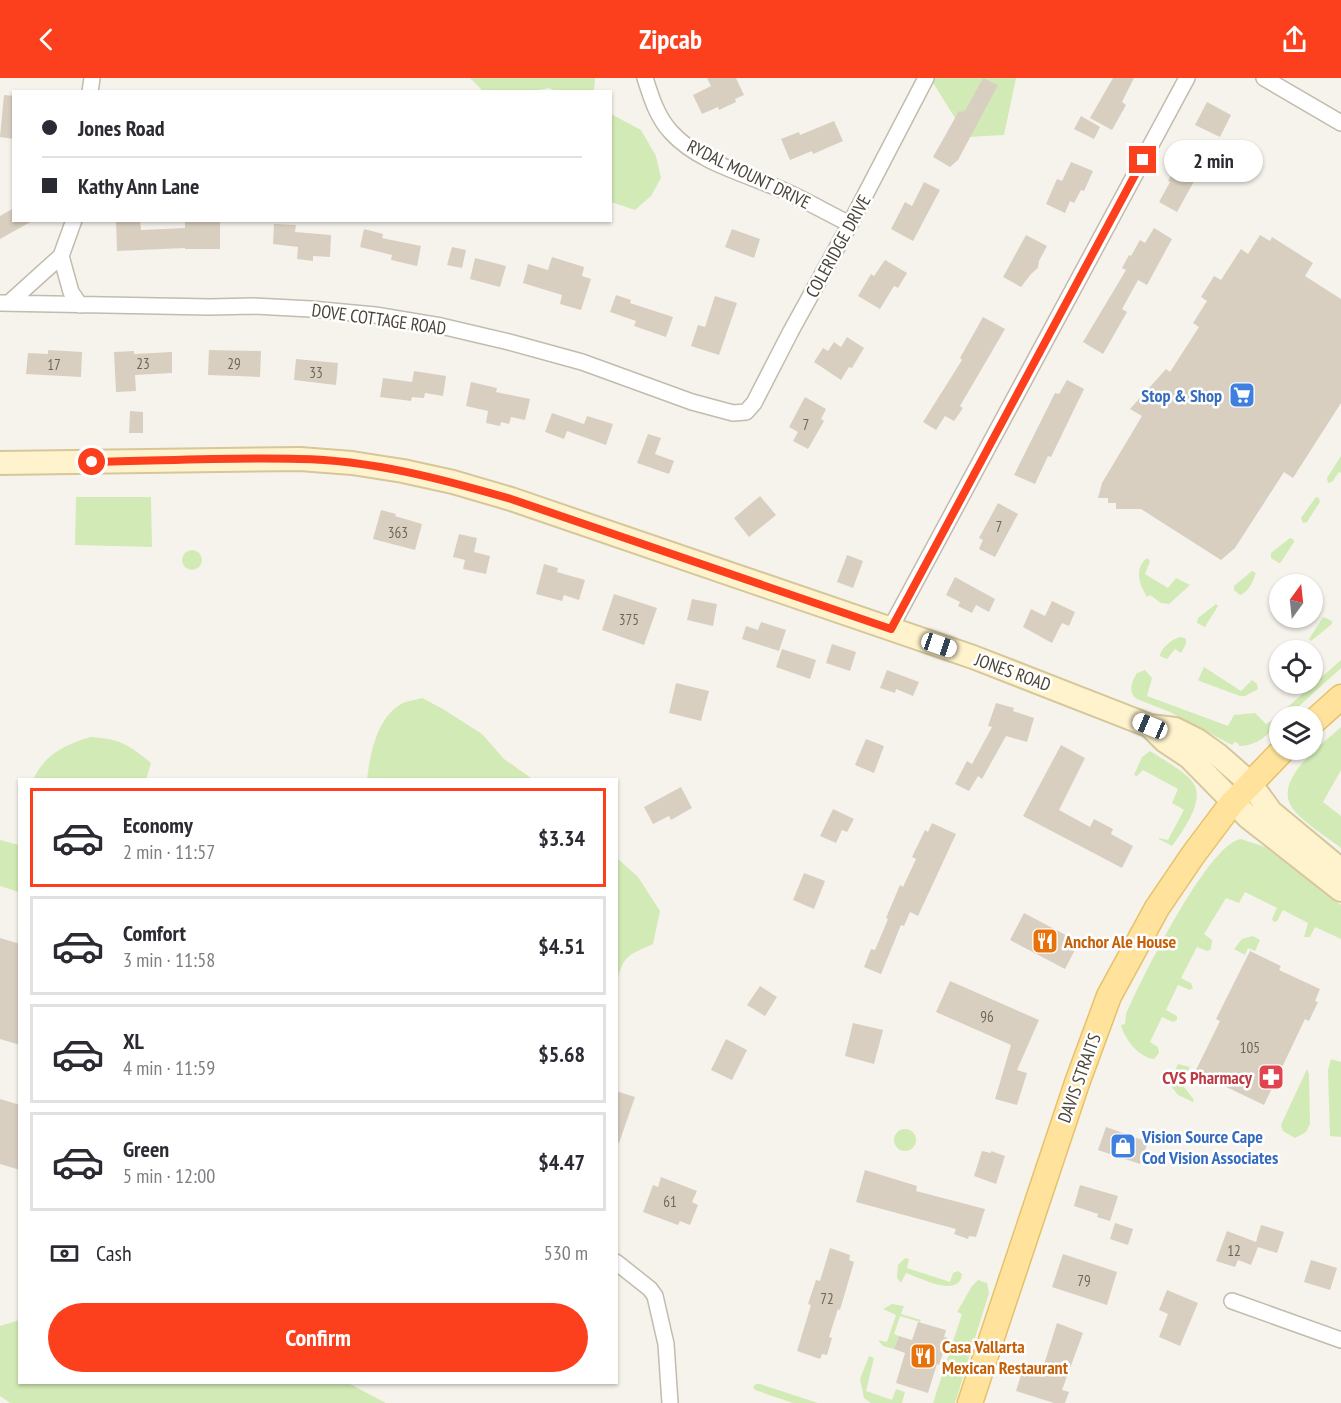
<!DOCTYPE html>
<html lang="en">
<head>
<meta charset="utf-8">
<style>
  body { margin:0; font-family:"PT Sans Narrow",sans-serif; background:#f7f7f7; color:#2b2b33; height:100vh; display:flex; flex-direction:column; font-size:22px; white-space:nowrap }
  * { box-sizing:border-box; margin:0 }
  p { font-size:20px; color:#7c7c81 }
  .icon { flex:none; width:33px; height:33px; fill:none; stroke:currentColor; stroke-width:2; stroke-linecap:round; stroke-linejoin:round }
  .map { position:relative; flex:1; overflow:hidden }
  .details { position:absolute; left:18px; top:700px; width:600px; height:606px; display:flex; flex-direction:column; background:#fff; border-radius:0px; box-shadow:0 2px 4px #0004 }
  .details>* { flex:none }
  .hud { position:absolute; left:12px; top:12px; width:600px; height:132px; border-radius:0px; box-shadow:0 2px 4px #0004; display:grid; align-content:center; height:132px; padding:0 30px; background:#fff }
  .needle { width:39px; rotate:15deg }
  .fabs { position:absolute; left:1269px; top:496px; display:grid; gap:12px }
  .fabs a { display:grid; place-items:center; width:54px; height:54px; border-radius:50%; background:#fff; box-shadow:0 2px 4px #0004; font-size:30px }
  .end { position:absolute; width:27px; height:27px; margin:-14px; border:8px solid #fc3f1d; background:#fff; box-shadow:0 0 0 3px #fff }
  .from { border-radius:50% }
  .bubble { position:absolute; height:42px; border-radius:21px; background:#fff; box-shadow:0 2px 4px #0004; font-size:20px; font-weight:800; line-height:42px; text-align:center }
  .car { position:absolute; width:18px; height:36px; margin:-18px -9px; border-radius:8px; box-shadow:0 0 4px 2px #0007; background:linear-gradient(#fff 24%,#345 0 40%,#fff 0 76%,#345 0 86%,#fff 0) }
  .hud b { display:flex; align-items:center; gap:21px; height:57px; font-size:22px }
  .hud b+b { border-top:2px solid #e1e1e2 }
  .hud i { width:15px; height:15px; background:#2b2b33 }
  ul { padding:10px 0 0; list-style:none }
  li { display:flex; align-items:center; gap:18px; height:99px; margin:0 12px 9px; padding:0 18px; border:3px solid #e1e1e2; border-radius:0px }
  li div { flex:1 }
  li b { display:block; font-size:22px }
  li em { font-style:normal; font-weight:800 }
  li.current { border-color:#fc3f1d }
  li>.icon { width:54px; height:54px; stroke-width:1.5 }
  .pay { display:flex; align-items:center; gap:15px; height:66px; padding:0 30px; font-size:22px }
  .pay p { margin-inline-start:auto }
  .primary-button { display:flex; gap:12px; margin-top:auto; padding:12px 30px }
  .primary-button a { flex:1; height:69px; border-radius:36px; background:#fc3f1d; color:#fff; font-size:24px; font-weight:800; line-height:69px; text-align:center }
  header { display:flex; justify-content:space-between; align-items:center; height:78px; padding:0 30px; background:#fc3f1d; color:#fff; font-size:27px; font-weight:800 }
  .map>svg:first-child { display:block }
</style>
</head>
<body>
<header><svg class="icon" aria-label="back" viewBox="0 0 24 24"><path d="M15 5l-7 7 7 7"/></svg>Zipcab<svg class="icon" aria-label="share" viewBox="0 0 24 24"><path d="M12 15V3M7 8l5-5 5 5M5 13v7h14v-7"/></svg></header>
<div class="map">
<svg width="1341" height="1325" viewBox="0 0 1341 1325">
  <rect width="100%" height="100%" fill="#f6f3ec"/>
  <path fill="#d2eab5" d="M470,0H595L594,13H555L549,10L533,13L484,14Z
    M930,0H1016L1004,57L967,59Z
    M611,36L641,52L656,78L661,100L651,118L635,132L611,124Z
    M1341,378V395L1339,394L1332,404L1328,405L1327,400Z
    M76,419H151L152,469L75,467Z
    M1316,419L1319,420L1320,424L1307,444L1303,445L1301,440Z
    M1290,460L1293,461L1294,464L1281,484L1279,485L1271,480V475Z
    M182 482a10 10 0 1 1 20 0a10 10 0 1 1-20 0Z
    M1147,480L1150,483L1145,496L1168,510L1176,500L1190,507L1169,526L1161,525L1150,517L1147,519C1139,507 1134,490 1147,480Z
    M1252,493L1256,495C1253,503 1249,514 1240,517L1234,512V508Z
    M1216,526L1218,528L1205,549L1197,545L1198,540Z
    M1323,539L1332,543V546L1311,563L1309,561Z
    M1181,559L1186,561V566L1181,575L1175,571L1167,581L1160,578C1161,570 1173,560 1181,559Z
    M1341,582V590L1287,639H1280L1279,646C1267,657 1257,668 1239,668V666L1235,664L1232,667L1170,634L1137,621C1127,614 1132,603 1137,595L1145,592L1152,600L1147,618L1228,648L1234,637L1255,635L1266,646L1274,641Z
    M1204,589L1241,613L1252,602L1257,606L1258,611L1245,618H1240L1202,604L1198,602L1199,600Z
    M422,620L443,631L482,656L504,681L534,702H367C370,676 377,638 403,625C408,623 416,622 422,620Z
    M1341,649V692L1323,724L1341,738V770C1327,759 1304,745 1293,731C1271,702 1323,666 1341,649Z
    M91,659C120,661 128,666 151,685L146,702H33C44,677 65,666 91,659Z
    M1150,673C1162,681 1189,695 1195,708C1203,726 1182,754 1172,768L1159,761V760L1168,762L1184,732L1172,725L1178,711L1143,692L1137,698L1134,697L1142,679Z
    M1241,761L1265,769L1341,827V861L1315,849L1310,859H1304L1308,845L1283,832L1277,843L1274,844L1272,841L1277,830L1245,814L1239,825L1226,820L1204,856L1212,862L1211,871L1207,873L1197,869L1181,900L1191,905L1193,910L1190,912L1178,907L1166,932L1177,938V942L1173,944L1162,939L1150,964L1158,969L1159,975L1154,981C1139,980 1124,960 1121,947L1125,946L1126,936C1140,904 1208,765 1241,761Z
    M0,762L19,767V814L0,808Z
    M617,780L638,799L660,833L653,866C629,877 624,876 617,903Z
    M1253,858L1260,862L1255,873L1248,870L1245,877L1234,871L1242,861Z
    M1331,981L1341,984V1059L1330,1058L1328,992Z
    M1178,986L1190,989L1181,1005L1194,1022L1193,1024L1178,1017L1171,1008L1172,999Z
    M1307,991L1309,996L1310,1046L1306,1054L1295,1060L1283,1053L1281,1047Z
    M894 1062a11 11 0 1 1 22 0a11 11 0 1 1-22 0Z
    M905,1180L909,1181L907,1190L950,1204L953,1195L958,1193L962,1196C959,1221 921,1200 906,1195L901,1205L897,1200L898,1187Z
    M978,1202L987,1205L989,1215L955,1325H933L962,1236L957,1234L972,1208Z
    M892,1226L904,1228L901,1236L921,1242L920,1244L900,1238L894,1256L899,1258L894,1271L883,1268L878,1262L887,1264L896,1237L883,1231Z
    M19,1242L20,1305H348L386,1325H10L0,1318V1248Z
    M869,1278L874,1280L866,1313L892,1322L896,1311L905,1314L902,1325H871L864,1320L860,1301Z
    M756,1306H760L818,1325H793L755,1312L753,1309Z"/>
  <path fill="#d8cfc1" d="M707,0H736L744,17L735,21L736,24L719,32L718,29L702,36L693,17L711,8Z
    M983,0L998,7L958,82L950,89L933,79L959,33L962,34L964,32L965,33Z
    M1113,0H1134L1122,24L1126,27L1112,52L1090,40Z
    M4,17L14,18V61L0,59Z
    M1207,24L1231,37L1220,59L1195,47Z
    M1081,38L1100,49L1094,61L1074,51Z
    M834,43L843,63L813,76L812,73L790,82L781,61L799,54L800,57Z
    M1182,77L1202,89L1177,134L1159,124L1170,104L1168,103Z
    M1071,84L1093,93L1084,113L1081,112L1074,125L1070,123L1065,135L1046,126L1057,101L1062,103Z
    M924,104L940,112L913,163L891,151L905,124L912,128Z
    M14,130V142H34L0,161V138Z
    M116,142H140L141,152L185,150V142H220V171H185V170L117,173Z
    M274,146L296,147L295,154L331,157L330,179L313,178V183L297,181L298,169L273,166Z
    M1154,150L1172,161L1147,207L1138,202L1122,231L1127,234L1103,276L1083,264L1126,192L1122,190L1129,177L1131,178L1140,162L1145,165Z
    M364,151L383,156L382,160L421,168L417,188L391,182L392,177L360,169Z
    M732,151L760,161L754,180L725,169Z
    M1026,157L1047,168L1039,183L1038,190L1031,196L1021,209L1003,199Z
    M1260,157L1270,163L1272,159L1313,185L1305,198L1341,221V325L1293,400L1284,394L1235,470L1221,482L1141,431H1116V425H1108V420H1098L1102,405L1142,338L1130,331L1166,291L1170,294L1199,249L1193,245L1207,223L1201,219L1214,198L1221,202L1241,171L1248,176Z
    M452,169L466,172L462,190L447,187Z
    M552,179L584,189L582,198L591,201L581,232L560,226L562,217L523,205L528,186L548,192Z
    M475,180L506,188L500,209L470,201Z
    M885,182L907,195L898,210L894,208L880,231L858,218L871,196L874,198Z
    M616,217L631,222L630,225L673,239L666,259L634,248L636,243L610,234Z
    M715,218L737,225L719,277L691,268L698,247L705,249Z
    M983,239L1005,251L960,328L963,330L954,343L945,338L936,352L923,344L962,282L960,280Z
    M847,259L864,270L852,290L849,289L841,302L814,284L823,270L828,273L834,264L841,269Z
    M48,272L82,274L81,299L26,296L28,275L48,276Z
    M209,272L261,273L260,299L208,297Z
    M134,273V276L172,274V295L135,297L136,313L116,314L114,274Z
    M296,281L338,285L336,307L294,302Z
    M414,293L446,298L443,318L425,315L424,320L412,319L411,323L380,319L383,300L412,304Z
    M1067,302L1084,311L1051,379L1048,378L1035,406L1014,397L1055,315L1059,316Z
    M471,304L497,310L496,314L530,321L525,342L511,339L509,346L501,344L500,348L486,345L488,333L466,328Z
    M805,319L826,331L821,341L824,343L808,371L793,363L798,354L789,349Z
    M130,333L143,334V355H129Z
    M552,335L584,346L587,338L613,346L606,367L567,353L564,361L545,354Z
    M648,356L661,360L655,376L674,383L669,396L637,385Z
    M760,418L776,437L749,459L734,440Z
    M998,425L1018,436L995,479L979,471L983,462L979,460Z
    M381,432L396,436L395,438L422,446L415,472L373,461Z
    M459,456L477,460L474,474L490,478L486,496L463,491L465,482L453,479Z
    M847,477L863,483L853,510L837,504Z
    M544,486L558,490L557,494L585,502L579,522L564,517L562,523L536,516Z
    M955,499L995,521L989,534L976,527L972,535L958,528L960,524L946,517Z
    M614,516L657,530L644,567L602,552Z
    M692,521L717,526L713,548L687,542Z
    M1052,523L1075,534L1069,548L1062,545L1052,565L1023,549L1031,531L1045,538Z
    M761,544L786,552L779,573L742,561L746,548L758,552Z
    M832,566L856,574L850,593L826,585Z
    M782,571L816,582L810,601L776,589Z
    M887,592L919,604L913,618L896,611L895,615L880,610Z
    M676,605L709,613L701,643L669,635Z
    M996,625L1014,630L1013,633L1034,640L1027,664L1006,658L982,701L978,698L969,713L955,706L967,683L972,686L992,649L988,648Z
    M866,661L884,668L874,695L855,687Z
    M1061,667L1085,680L1059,732L1090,749L1094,741L1113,751L1111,756L1133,768L1122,790L1023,738Z
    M681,709L692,730L671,742L669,738L653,746L644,729Z
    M833,731L854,741L847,754L842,752L836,765L820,758Z
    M932,745L956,756L918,838L910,834L904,848L901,847L881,896L864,889L871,871L875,872L888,841L886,840L900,807L903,809L916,781L912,779L925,752L928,754Z
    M804,795L825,803L814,831L793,822Z
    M1024,835L1079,864L1065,891L1010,862Z
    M0,860L20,866V967L0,961Z
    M1250,873L1281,888L1279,892L1320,911L1315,923L1318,924L1309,943L1305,941L1264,1027L1195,994L1220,943L1216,941Z
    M950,903L1039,942L1017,992L1027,995L1017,1027L995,1021L1011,967L936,934Z
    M760,908L777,919L765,938L747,927Z
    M853,945L883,952L874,986L845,978Z
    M726,961L747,972L732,1002L711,992Z
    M616,1013L635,1019L619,1065H616Z
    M0,1021L20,1027V1092L0,1086Z
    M1106,1049L1148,1064L1140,1086L1098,1072Z
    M982,1073L991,1075V1073L1005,1078L996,1106L974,1098Z
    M865,1092L917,1108L916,1113L985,1131L976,1159L969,1158L968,1161L954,1156L956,1151L856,1124Z
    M661,1099L697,1113L692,1124L698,1127L690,1147L680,1143L678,1147L643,1134L653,1107L658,1109Z
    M1080,1107L1118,1118L1110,1143L1097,1139L1098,1136L1074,1128Z
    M1115,1145L1133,1151L1128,1167L1110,1161Z
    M1261,1147L1284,1154L1277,1175L1258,1169L1251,1187L1238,1182L1235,1189L1216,1183L1227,1153L1256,1164Z
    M830,1170L850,1177L849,1182L854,1184L840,1232L838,1231L829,1259L832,1260L827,1277L822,1276L820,1281L797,1273L811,1227L808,1226L816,1202L820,1203Z
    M1063,1176L1117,1194L1107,1227L1052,1209Z
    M1311,1182L1337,1190L1330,1212L1304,1204Z
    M1167,1212L1198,1225L1180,1268L1159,1259L1168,1236L1159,1232Z
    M918,1244L946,1252L944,1259L948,1260L939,1287L937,1286L928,1315L896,1305L905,1275L894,1271L899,1258L912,1262Z
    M1057,1245L1083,1255L1062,1312L1069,1314L1065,1325H1054L1016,1313L1023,1291L1041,1296Z"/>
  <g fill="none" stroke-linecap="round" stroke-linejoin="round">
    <g stroke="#c2bbae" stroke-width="18">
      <path id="street" d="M645,0C651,19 657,39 671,54C698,84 743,95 780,111C804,121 827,135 850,146
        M1264,0L1341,45
        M90,14L92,0
        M61,178L71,214L80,227
        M10,224L61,178L74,142
        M0,225L210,229L253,228L311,231L375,237L441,248L509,264L582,284L692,324L733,335L746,334L754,325L791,253L850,146L926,0
        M890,551L1187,0
        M616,1184L650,1211L655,1218L666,1266L670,1325
        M1232,1223L1341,1262"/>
    </g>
    <g stroke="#d6c79b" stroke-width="26">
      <path id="secondary" d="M0,385L300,381L352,385L403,393L453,404L511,421L973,579L1150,648L1175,651L1197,662L1218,677L1250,705L1271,734L1341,792
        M1150,648L1165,663L1189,679L1248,739L1341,812"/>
    </g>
    <g stroke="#e6c16a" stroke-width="27">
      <path id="primary" d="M1312,645L1341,619
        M970,1325L1077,1005L1109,918L1157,830L1193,777L1232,725L1283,672"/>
    </g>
    <use href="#street" stroke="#fff" stroke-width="15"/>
    <use href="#secondary" stroke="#fff3cd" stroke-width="22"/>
    <use href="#primary" stroke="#ffe39c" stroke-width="24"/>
  </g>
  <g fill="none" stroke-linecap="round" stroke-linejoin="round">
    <path stroke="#fc3f1d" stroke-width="8" d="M92,384C161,383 230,379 299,381C371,382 442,401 511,421L891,551L1143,82"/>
  </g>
  <defs>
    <g id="supermarket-square" transform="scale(1.35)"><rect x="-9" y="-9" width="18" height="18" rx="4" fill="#3f7fe0" stroke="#fff"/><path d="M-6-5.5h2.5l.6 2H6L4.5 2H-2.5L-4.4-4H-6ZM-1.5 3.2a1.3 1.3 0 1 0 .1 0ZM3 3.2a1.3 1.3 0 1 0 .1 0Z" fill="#fff"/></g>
    <g id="restaurant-square" transform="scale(1.35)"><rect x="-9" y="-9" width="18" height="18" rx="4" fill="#e8710a" stroke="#fff"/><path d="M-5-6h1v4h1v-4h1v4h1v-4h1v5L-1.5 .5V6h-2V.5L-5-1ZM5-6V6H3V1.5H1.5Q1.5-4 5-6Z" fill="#fff"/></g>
    <g id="pharmacy-square" transform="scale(1.35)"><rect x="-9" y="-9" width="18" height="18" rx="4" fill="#e0444e" stroke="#fff"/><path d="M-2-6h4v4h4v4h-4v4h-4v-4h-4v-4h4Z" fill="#fff"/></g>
    <g id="shop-square" transform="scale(1.35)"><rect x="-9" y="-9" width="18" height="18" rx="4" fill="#3f7fe0" stroke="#fff"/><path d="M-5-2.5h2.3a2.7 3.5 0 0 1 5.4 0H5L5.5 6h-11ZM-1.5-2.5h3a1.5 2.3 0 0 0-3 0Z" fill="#fff"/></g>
  </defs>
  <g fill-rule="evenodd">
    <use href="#supermarket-square" x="1242" y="317"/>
    <use href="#restaurant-square" x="1045" y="863"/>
    <use href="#pharmacy-square" x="1271" y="999"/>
    <use href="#shop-square" x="1123" y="1068"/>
    <use href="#restaurant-square" x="923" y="1278"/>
  </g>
  <g text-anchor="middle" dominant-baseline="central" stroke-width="5" stroke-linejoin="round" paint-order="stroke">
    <g font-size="15" fill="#6e675b">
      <text x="143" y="285">23</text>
      <text x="234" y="285">29</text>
      <text x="54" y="286">17</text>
      <text x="316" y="294">33</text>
      <text x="806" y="346">7</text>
      <text x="999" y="448">7</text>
      <text x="398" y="454">363</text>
      <text x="629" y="541">375</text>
      <text x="987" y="938">96</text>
      <text x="1250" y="969">105</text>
      <text x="670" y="1123">61</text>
      <text x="1234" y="1172">12</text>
      <text x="1084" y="1202">79</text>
      <text x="827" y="1220">72</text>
    </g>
    <g font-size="18" fill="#4b4439" stroke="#fff">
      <text transform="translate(749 96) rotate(26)">RYDAL MOUNT DRIVE</text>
      <text transform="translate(838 168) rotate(-61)">COLERIDGE DRIVE</text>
      <text transform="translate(379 241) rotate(8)">DOVE COTTAGE ROAD</text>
      <text transform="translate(1013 594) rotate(20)">JONES ROAD</text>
      <text transform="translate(1079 1000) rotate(-70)">DAVIS STRAITS</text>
    </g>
    <g font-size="18" font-weight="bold" fill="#366cbe" stroke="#fff" text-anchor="end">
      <text x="1222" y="317">Stop &amp; Shop</text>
      <text x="1142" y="1058" text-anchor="start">Vision Source Cape<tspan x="1142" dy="21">Cod Vision Associates</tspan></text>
    </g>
    <g font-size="18" font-weight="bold" fill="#c56008" stroke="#fff" text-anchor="start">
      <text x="1064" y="863">Anchor Ale House</text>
      <text x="942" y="1268">Casa Vallarta<tspan x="942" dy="21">Mexican Restaurant</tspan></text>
    </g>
    <g font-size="18" font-weight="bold" fill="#be3a42" stroke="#fff" text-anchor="end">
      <text x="1252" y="999">CVS Pharmacy</text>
    </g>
  </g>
</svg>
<div class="fabs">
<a><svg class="needle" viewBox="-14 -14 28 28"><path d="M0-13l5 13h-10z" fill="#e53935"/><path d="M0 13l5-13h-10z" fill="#7c7c81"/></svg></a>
<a><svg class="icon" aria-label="locate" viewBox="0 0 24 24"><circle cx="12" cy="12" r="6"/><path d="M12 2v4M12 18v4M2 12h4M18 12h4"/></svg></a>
<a><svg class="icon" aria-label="layers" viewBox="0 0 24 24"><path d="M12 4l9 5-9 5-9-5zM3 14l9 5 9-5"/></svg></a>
</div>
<i class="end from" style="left:92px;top:384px"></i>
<i class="end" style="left:1143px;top:82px"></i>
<div class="bubble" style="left:1164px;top:62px;width:99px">2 min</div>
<i class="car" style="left:939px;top:567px;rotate:109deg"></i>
<i class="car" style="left:1150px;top:648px;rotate:293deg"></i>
<div class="hud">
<b><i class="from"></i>Jones Road</b>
<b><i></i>Kathy Ann Lane</b>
</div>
<section class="details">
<ul>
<li class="current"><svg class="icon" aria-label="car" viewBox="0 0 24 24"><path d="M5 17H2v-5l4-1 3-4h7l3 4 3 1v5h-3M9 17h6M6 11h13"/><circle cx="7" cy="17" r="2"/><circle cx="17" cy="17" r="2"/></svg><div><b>Economy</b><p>2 min · 11:57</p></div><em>$3.34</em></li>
<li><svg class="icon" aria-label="car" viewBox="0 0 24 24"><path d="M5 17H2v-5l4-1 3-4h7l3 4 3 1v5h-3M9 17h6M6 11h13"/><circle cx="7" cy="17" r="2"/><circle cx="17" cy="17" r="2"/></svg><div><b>Comfort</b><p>3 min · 11:58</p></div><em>$4.51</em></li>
<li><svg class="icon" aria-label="car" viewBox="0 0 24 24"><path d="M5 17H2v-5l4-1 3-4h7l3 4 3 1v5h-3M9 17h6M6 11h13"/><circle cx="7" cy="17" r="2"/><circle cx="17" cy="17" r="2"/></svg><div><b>XL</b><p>4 min · 11:59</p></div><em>$5.68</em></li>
<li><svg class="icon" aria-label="car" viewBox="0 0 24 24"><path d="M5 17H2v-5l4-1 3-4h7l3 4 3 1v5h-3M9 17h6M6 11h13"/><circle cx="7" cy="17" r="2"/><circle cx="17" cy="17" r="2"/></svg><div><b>Green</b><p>5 min · 12:00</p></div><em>$4.47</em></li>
</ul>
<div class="pay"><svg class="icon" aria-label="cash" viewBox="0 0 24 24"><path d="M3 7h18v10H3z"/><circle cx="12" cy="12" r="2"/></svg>Cash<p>530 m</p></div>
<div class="primary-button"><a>Confirm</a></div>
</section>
</div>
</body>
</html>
